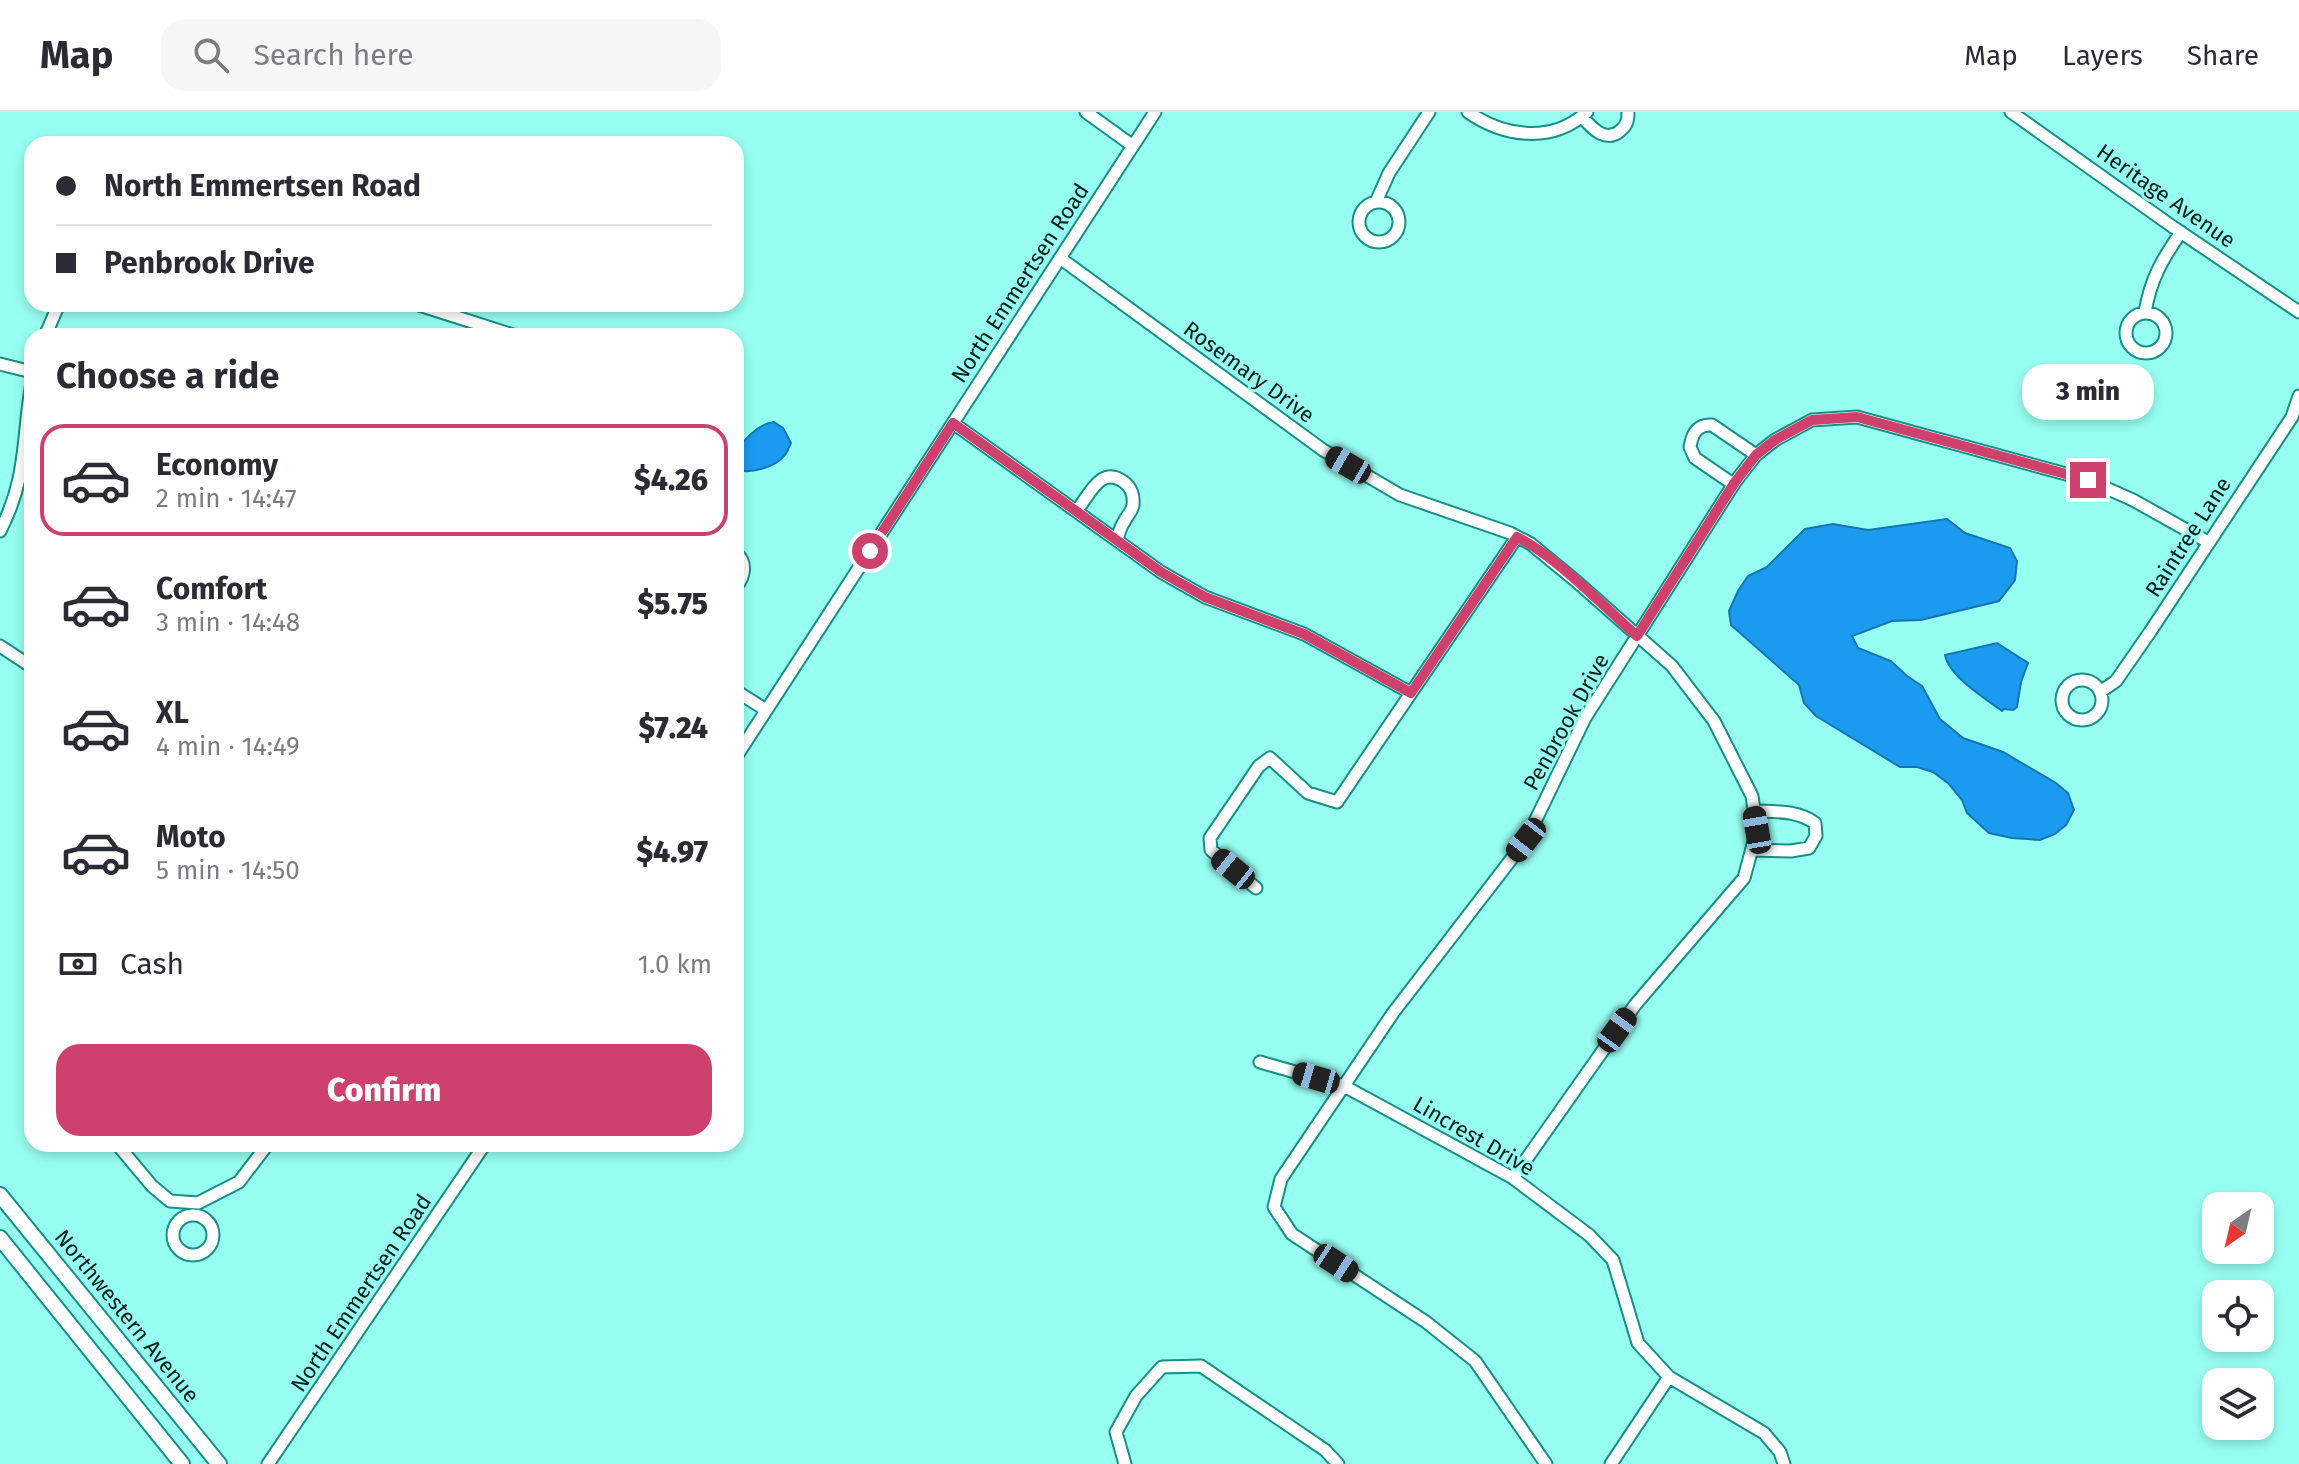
<!DOCTYPE html>
<html lang="en">
<head>
<meta charset="utf-8">
<style>
  body { margin:0; font-family:"Fira Sans",sans-serif; background:#f7f7f7; color:#2b2b33; height:100vh; display:flex; flex-direction:column; font-size:30px; white-space:nowrap }
  * { box-sizing:border-box; margin:0 }
  p { font-size:26px; color:#7c7c81 }
  .icon { flex:none; width:44px; height:44px; fill:none; stroke:currentColor; stroke-width:2; stroke-linecap:round; stroke-linejoin:round }
  .map { position:relative; flex:1; overflow:hidden }
  .sheet { position:absolute; left:24px; top:216px; width:720px; height:824px; display:flex; flex-direction:column; background:#fff; border-radius:24px; box-shadow:0 4px 12px #0003 }
  .sheet>* { flex:none }
  .top-card { position:absolute; left:24px; top:24px; width:720px; height:176px; border-radius:24px; box-shadow:0 4px 12px #0003; display:grid; align-content:center; height:176px; padding:0 32px; background:#fff }
  .needle { width:52px; rotate:214deg }
  .controls { position:absolute; left:2202px; top:1080px; display:grid; gap:16px }
  .controls a { display:grid; place-items:center; width:72px; height:72px; border-radius:16px; background:#fff; box-shadow:0 4px 12px #0003; font-size:40px }
  .end { position:absolute; width:36px; height:36px; margin:-18px; border:10px solid #ce416d; background:#fff; box-shadow:0 0 0 4px #fff }
  .from { border-radius:50% }
  .bubble { position:absolute; height:56px; border-radius:24px; background:#fff; box-shadow:0 4px 12px #0003; font-size:26px; font-weight:800; line-height:56px; text-align:center }
  .car { position:absolute; width:24px; height:48px; margin:-24px -12px; border-radius:10px; box-shadow:0 0 6px 2px #0007; background:linear-gradient(#222 24%,#8ab4d8 0 40%,#222 0 76%,#8ab4d8 0 86%,#222 0) }
  .top-card b { display:flex; align-items:center; gap:28px; height:76px; font-size:30px }
  .top-card b+b { border-top:2px solid #e1e1e2 }
  .top-card i { width:20px; height:20px; background:#2b2b33 }
  ul { padding:0; list-style:none }
  li { display:flex; align-items:center; gap:24px; height:112px; margin:0 16px 12px; padding:0 16px; border:4px solid transparent; border-radius:24px }
  li div { flex:1 }
  li b { display:block; font-size:30px }
  li em { font-style:normal; font-weight:800 }
  li.selected { border-color:#ce416d }
  li>.icon { width:72px; height:72px; stroke-width:1.5 }
  h2 { padding:0 32px; font-size:36px; line-height:96px }
  .pay { display:flex; align-items:center; gap:20px; height:88px; padding:0 32px; font-size:30px }
  .pay p { margin-inline-start:auto }
  .primary-button { display:flex; gap:16px; margin-top:auto; padding:16px 32px }
  .primary-button a { flex:1; height:92px; border-radius:24px; background:#ce416d; color:#fff; font-size:32px; font-weight:800; line-height:92px; text-align:center }
  header { display:flex; align-items:center; gap:48px; box-sizing:border-box; height:112px; padding:0 40px; background:#fff; border-bottom:2px solid #e1e1e2 }
  header strong { font-size:38px }
  nav { display:flex; gap:44px; margin-inline-start:auto; font-size:28px }
  .search { width:560px; height:72px; background:#f7f7f7; display:flex; align-items:center; gap:20px; box-sizing:border-box; padding:0 28px; border-radius:24px; color:#7c7c81; font-size:30px }
  .map>svg:first-child { display:block }
</style>
</head>
<body>
<header>
<strong>Map</strong>
<div class="search"><svg class="icon" aria-label="search" viewBox="0 0 24 24"><circle cx="10" cy="10" r="6"/><path d="M15 15l6 6"/></svg>Search here</div>
<nav><a>Map</a><a>Layers</a><a>Share</a></nav>
</header>
<div class="map">
<svg width="2299" height="1352" viewBox="0 0 2299 1352">
  <rect width="100%" height="100%" fill="#97fff2"/>
  <path fill="#1a9bf0" stroke="#1276b0" stroke-width="2" d="M774,310L783,316L791,331C790,333 787,341 785,343C776,355 749,363 736,357C736,353 735,348 736,344C739,330 760,311 774,310Z
    M1947,407L1965,421L2010,436L2017,449L2015,468L1999,489L1921,508L1892,509L1852,524L1858,536L1891,549L1907,564L1922,574L1940,607L1963,626L2003,640L2056,671L2068,681L2074,698L2066,713L2055,722L2040,728L2012,726L1989,721L1967,701L1962,688L1949,672L1933,660L1917,655H1900L1816,604L1804,591L1799,573L1731,513L1729,499L1738,479L1748,464L1767,455L1805,417L1833,412L1868,418Z
    M1997,531L2028,551L2021,570L2017,595L2013,598L2004,597L2002,599C1984,586 1949,564 1945,543Z"/>
  <g fill="none" stroke-linecap="round" stroke-linejoin="round">
    <g stroke="#169085" stroke-width="15">
      <path id="minor" d="M1086,0L1133,34
        M1468,0C1504,25 1552,32 1587,0
        M2011,0L2173,115L2299,200
        M1582,5C1592,16 1606,32 1621,18C1627,13 1628,8 1628,0
        M1359 110a20 20 0 1 1 40 0a20 20 0 1 1-40 0Z
        M1376,90L1389,61L1429,0
        M1060,146L1323,338L1400,383L1510,421L1531,432L1577,470L1672,554L1714,609L1752,684L1757,718L1744,766L1635,893L1513,1066
        M416,192L516,224
        M2145,200C2151,166 2162,148 2181,120
        M2126 221a20 20 0 1 1 40 0a20 20 0 1 1-40 0Z
        M45,224L59,192
        M0,252L32,260
        M953,311L1161,460L1205,485L1304,522L1411,581
        M1733,372L1695,346L1690,335C1692,322 1697,312 1712,313L1756,343
        M1076,399C1089,385 1100,352 1124,370C1131,375 1134,384 1133,393C1132,400 1127,403 1124,410C1120,415 1119,422 1117,428
        M0,419C28,365 22,326 32,270
        M736,441C747,450 745,464 736,475
        M0,534L32,555
        M2062 588a20 20 0 1 1 40 0a20 20 0 1 1-40 0Z
        M736,579L766,598
        M2100,580L2116,569L2150,520L2292,305L2299,284
        M736,645L1155,0
        M1752,738L1791,739L1809,736L1816,724L1815,711C1797,698 1776,700 1754,699
        M1256,776L1211,738L1210,726L1259,654L1270,646L1308,681L1337,690L1517,425
        M1260,950L1344,974L1513,1066L1589,1123L1613,1148L1638,1231L1669,1265L1764,1321L1780,1340L1784,1352
        M117,1032L152,1074L170,1089L198,1091L239,1070L268,1032
        M173 1123a20 20 0 1 1 40 0a20 20 0 1 1-40 0Z
        M268,1352L485,1032
        M1125,1352L1116,1320L1136,1284L1162,1255L1201,1254L1325,1338L1338,1352
        M1546,1352L1475,1249L1426,1210L1292,1122L1274,1095L1281,1067L1393,901L1526,728L1585,606L1735,370L1756,343L1775,328L1812,308L1857,305L2088,368L2133,388L2208,430
        M1611,1352L1669,1265"/>
    </g>
    <g stroke="#169085" stroke-width="18">
      <path id="major" d="M0,1083L219,1352
        M0,1126L182,1352"/>
    </g>
    <use href="#minor" stroke="#fff" stroke-width="11"/>
    <use href="#major" stroke="#fff" stroke-width="14"/>
  </g>
  <g fill="none" stroke-linecap="round" stroke-linejoin="round">
    <path stroke="#ce416d" stroke-width="10" d="M870,439L953,311L1161,460L1205,485L1304,522L1411,581L1517,425C1557,445 1602,493 1637,524L1735,370L1756,343L1775,328L1812,308L1857,305L2088,368"/>
  </g>
  <g text-anchor="middle" dominant-baseline="central" stroke-width="6" stroke-linejoin="round" paint-order="stroke">
    <g font-size="22" fill="#001e1a" stroke="#97fff2">
      <text transform="translate(2166 84) rotate(35)">Heritage Avenue</text>
      <text transform="translate(1020 171) rotate(-57)">North Emmertsen Road</text>
      <text transform="translate(1249 260) rotate(36)">Rosemary Drive</text>
      <text transform="translate(2188 425) rotate(-57)">Raintree Lane</text>
      <text transform="translate(1566 610) rotate(-61)">Penbrook Drive</text>
      <text transform="translate(1474 1024) rotate(30)">Lincrest Drive</text>
      <text transform="translate(361 1181) rotate(-56)">North Emmertsen Road</text>
      <text transform="translate(127 1204) rotate(51)">Northwestern Avenue</text>
    </g>
  </g>
</svg>
<div class="controls">
<a><svg class="needle" viewBox="-14 -14 28 28"><path d="M0-13l5 13h-10z" fill="#e53935"/><path d="M0 13l5-13h-10z" fill="#7c7c81"/></svg></a>
<a><svg class="icon" aria-label="locate" viewBox="0 0 24 24"><circle cx="12" cy="12" r="6"/><path d="M12 2v4M12 18v4M2 12h4M18 12h4"/></svg></a>
<a><svg class="icon" aria-label="layers" viewBox="0 0 24 24"><path d="M12 4l9 5-9 5-9-5zM3 14l9 5 9-5"/></svg></a>
</div>
<i class="end from" style="left:870px;top:439px"></i>
<i class="end" style="left:2088px;top:368px"></i>
<div class="bubble" style="left:2022px;top:252px;width:132px">3 min</div>
<i class="car" style="left:1348px;top:353px;rotate:300deg"></i>
<i class="car" style="left:1757px;top:718px;rotate:350deg"></i>
<i class="car" style="left:1526px;top:728px;rotate:218deg"></i>
<i class="car" style="left:1233px;top:757px;rotate:309deg"></i>
<i class="car" style="left:1617px;top:918px;rotate:36deg"></i>
<i class="car" style="left:1316px;top:966px;rotate:286deg"></i>
<i class="car" style="left:1336px;top:1151px;rotate:123deg"></i>
<div class="top-card">
<b><i class="from"></i>North Emmertsen Road</b>
<b><i></i>Penbrook Drive</b>
</div>
<section class="sheet">
<h2>Choose a ride</h2>
<ul>
<li class="selected"><svg class="icon" aria-label="car" viewBox="0 0 24 24"><path d="M5 17H2v-5l4-1 3-4h7l3 4 3 1v5h-3M9 17h6M6 11h13"/><circle cx="7" cy="17" r="2"/><circle cx="17" cy="17" r="2"/></svg><div><b>Economy</b><p>2 min · 14:47</p></div><em>$4.26</em></li>
<li><svg class="icon" aria-label="car" viewBox="0 0 24 24"><path d="M5 17H2v-5l4-1 3-4h7l3 4 3 1v5h-3M9 17h6M6 11h13"/><circle cx="7" cy="17" r="2"/><circle cx="17" cy="17" r="2"/></svg><div><b>Comfort</b><p>3 min · 14:48</p></div><em>$5.75</em></li>
<li><svg class="icon" aria-label="car" viewBox="0 0 24 24"><path d="M5 17H2v-5l4-1 3-4h7l3 4 3 1v5h-3M9 17h6M6 11h13"/><circle cx="7" cy="17" r="2"/><circle cx="17" cy="17" r="2"/></svg><div><b>XL</b><p>4 min · 14:49</p></div><em>$7.24</em></li>
<li><svg class="icon" aria-label="car" viewBox="0 0 24 24"><path d="M5 17H2v-5l4-1 3-4h7l3 4 3 1v5h-3M9 17h6M6 11h13"/><circle cx="7" cy="17" r="2"/><circle cx="17" cy="17" r="2"/></svg><div><b>Moto</b><p>5 min · 14:50</p></div><em>$4.97</em></li>
</ul>
<div class="pay"><svg class="icon" aria-label="cash" viewBox="0 0 24 24"><path d="M3 7h18v10H3z"/><circle cx="12" cy="12" r="2"/></svg>Cash<p>1.0 km</p></div>
<div class="primary-button"><a>Confirm</a></div>
</section>
</div>
</body>
</html>
